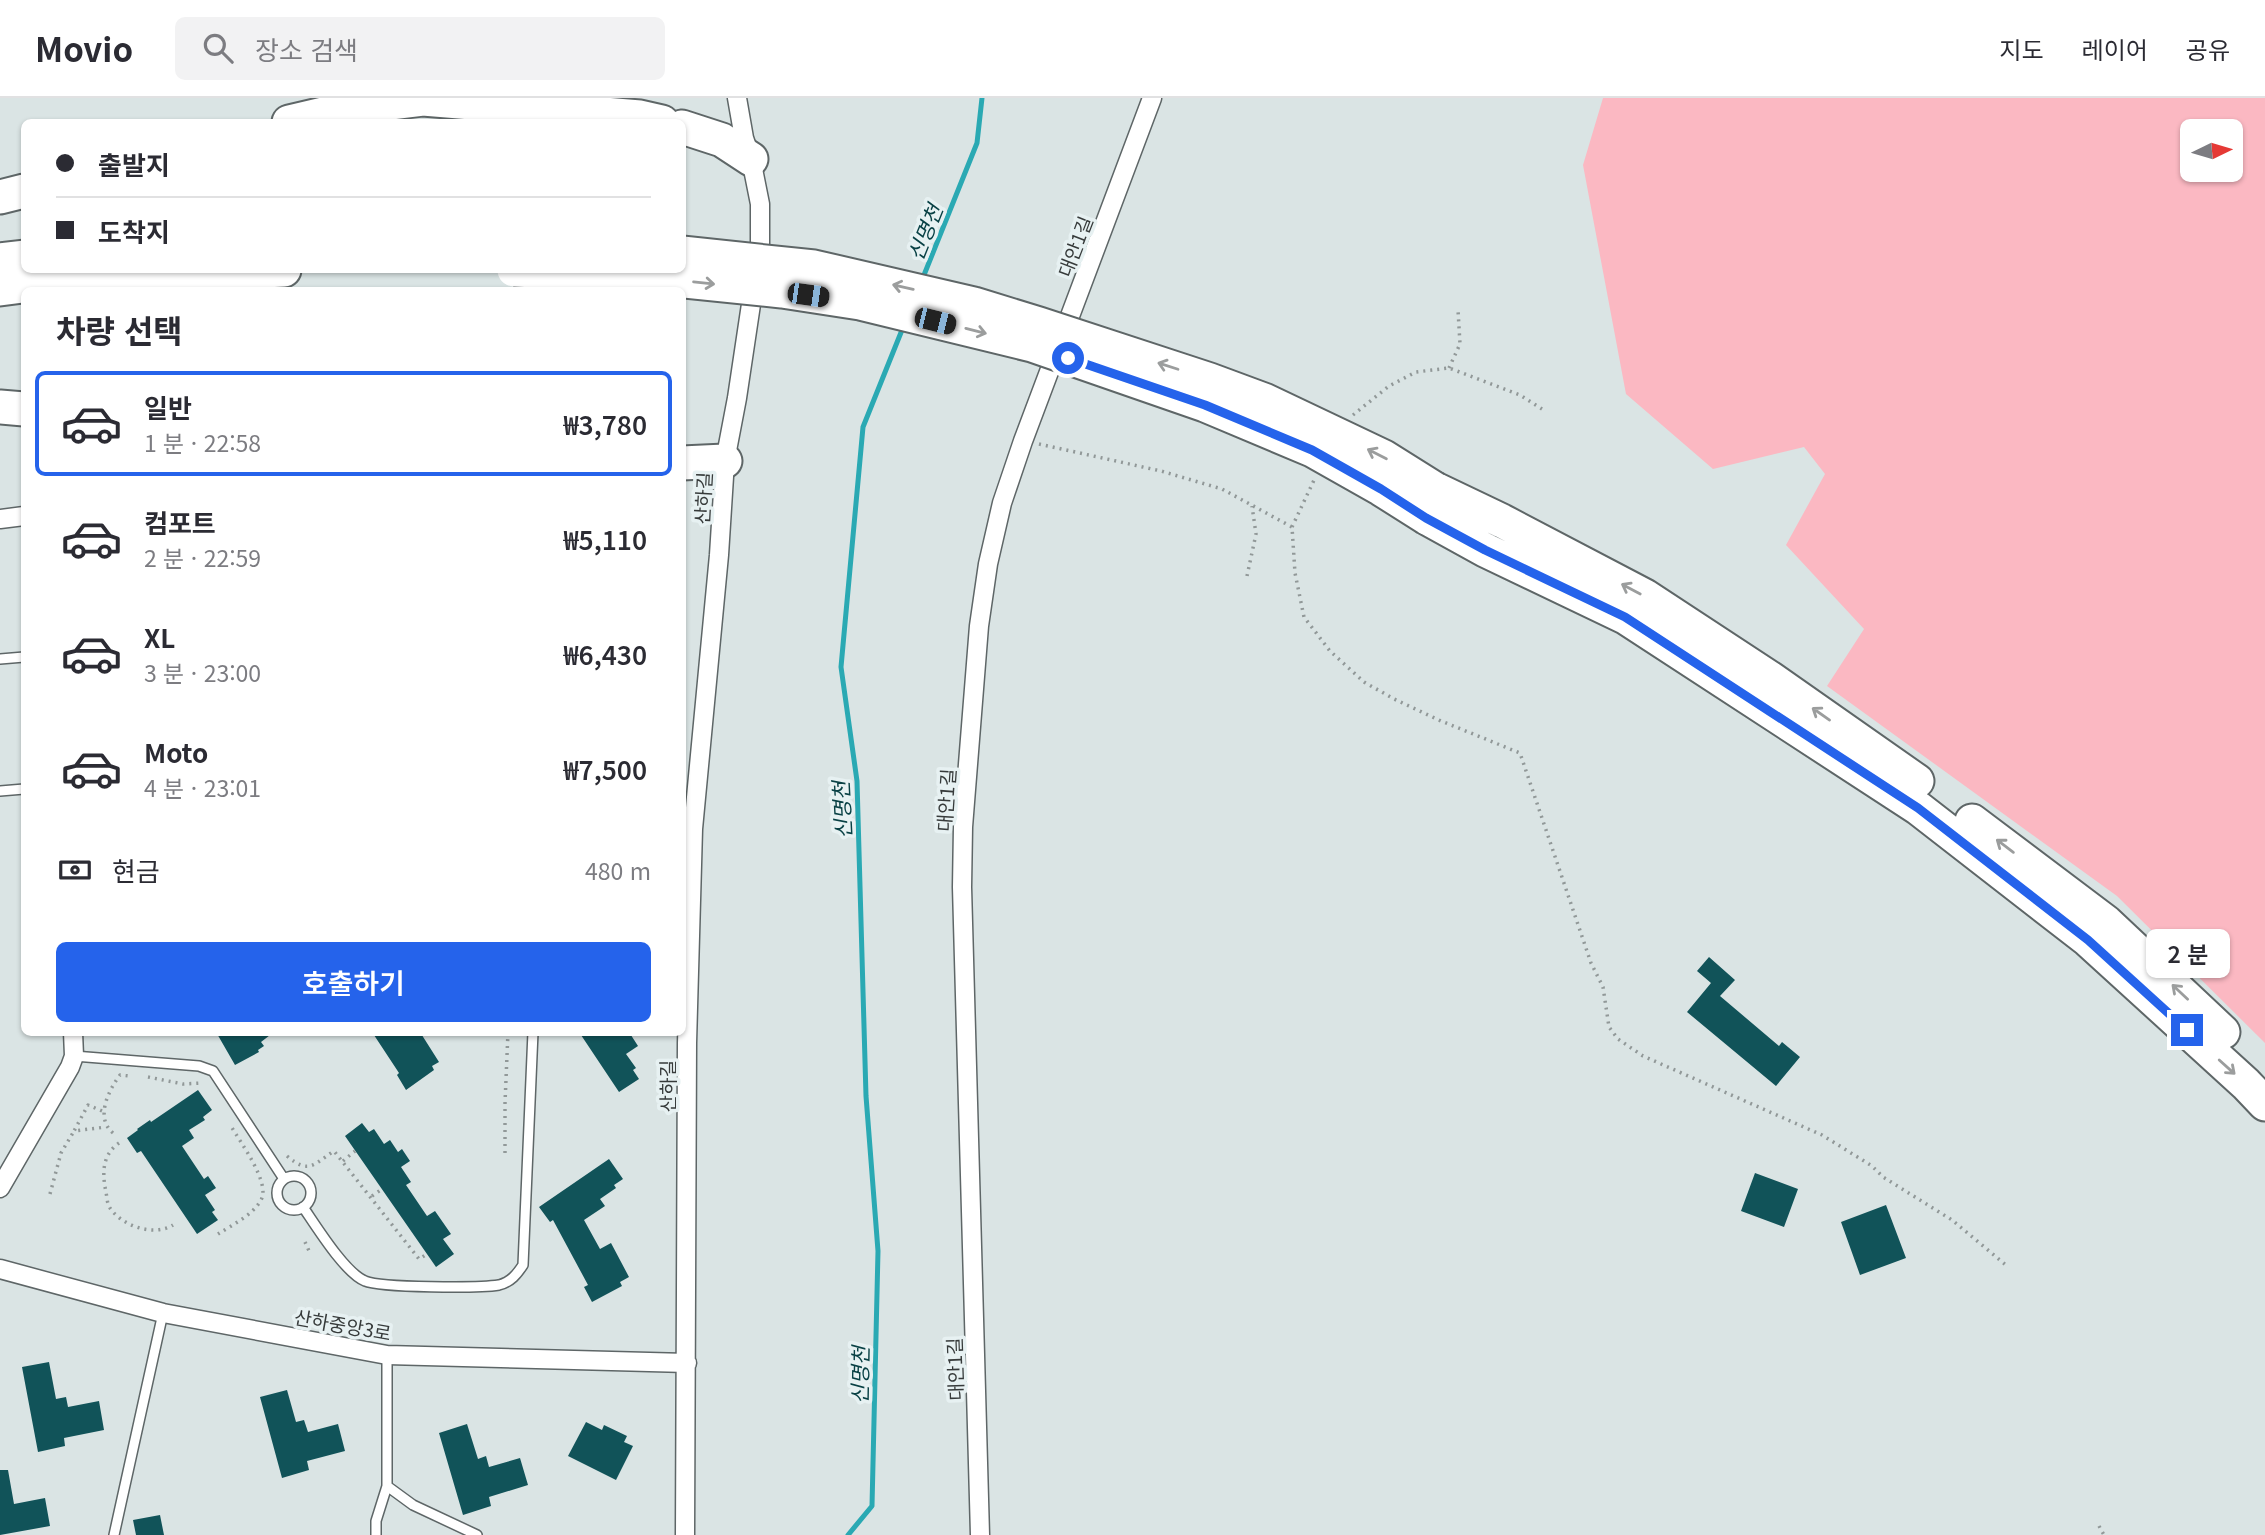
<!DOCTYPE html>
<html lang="ko">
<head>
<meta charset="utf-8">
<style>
  body { margin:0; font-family:Georgia,"Noto Sans KR",serif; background:#f2f2f3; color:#2b2b33; height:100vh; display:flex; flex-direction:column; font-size:26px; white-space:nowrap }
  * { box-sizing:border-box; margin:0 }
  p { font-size:23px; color:#7c7c81 }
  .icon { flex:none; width:38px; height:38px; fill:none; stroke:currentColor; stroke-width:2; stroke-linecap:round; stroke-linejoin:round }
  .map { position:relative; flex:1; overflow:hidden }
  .details { position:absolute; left:21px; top:189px; width:665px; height:749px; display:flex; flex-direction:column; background:#fff; border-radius:10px; box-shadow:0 2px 5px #0004 }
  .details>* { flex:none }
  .guide { position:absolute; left:21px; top:21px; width:665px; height:154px; border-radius:10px; box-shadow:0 2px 5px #0004; display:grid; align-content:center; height:154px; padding:0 35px; background:#fff }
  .needle { width:46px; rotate:85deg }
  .controls { position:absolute; left:2180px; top:21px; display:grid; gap:14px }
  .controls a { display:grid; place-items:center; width:63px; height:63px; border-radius:10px; background:#fff; box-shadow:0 2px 5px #0004; font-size:35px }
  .end { position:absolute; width:32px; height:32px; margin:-16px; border:9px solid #2563eb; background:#fff; box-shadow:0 0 0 4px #fff }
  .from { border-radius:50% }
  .bubble { position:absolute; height:49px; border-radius:10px; background:#fff; box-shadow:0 2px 5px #0004; font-size:23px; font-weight:600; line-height:49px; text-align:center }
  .car { position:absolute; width:21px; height:42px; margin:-21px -10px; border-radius:9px; box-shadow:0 0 5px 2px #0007; background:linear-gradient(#222 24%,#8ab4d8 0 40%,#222 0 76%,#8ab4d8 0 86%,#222 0) }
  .guide b { display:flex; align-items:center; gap:24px; height:66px; font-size:26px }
  .guide b+b { border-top:2px solid #e1e1e2 }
  .guide i { width:18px; height:18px; background:#2b2b33 }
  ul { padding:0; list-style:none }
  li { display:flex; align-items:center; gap:21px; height:105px; margin:0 14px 10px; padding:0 21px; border:4px solid transparent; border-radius:10px }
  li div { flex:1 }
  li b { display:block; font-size:26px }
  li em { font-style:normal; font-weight:600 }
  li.active { border-color:#2563eb }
  li>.icon { width:63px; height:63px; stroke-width:1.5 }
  h2 { padding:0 35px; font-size:32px; line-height:84px }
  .pay { display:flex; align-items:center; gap:18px; height:77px; padding:0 35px; font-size:26px }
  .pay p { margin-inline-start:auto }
  .primary-button { display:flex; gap:14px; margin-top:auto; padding:14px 35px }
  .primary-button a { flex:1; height:80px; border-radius:10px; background:#2563eb; color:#fff; font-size:28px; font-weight:600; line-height:80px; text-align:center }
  header { display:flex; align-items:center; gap:42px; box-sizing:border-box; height:98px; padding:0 35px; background:#fff; border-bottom:2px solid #e1e1e2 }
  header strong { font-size:33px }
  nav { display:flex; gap:38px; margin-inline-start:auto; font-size:24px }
  .search { width:490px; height:63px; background:#f2f2f3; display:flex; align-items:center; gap:18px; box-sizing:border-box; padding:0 24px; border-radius:10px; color:#7c7c81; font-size:26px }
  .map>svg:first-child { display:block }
</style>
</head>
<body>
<header>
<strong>Movio</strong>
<div class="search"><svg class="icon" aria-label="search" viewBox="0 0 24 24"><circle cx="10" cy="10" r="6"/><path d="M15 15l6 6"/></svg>장소 검색</div>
<nav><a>지도</a><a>레이어</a><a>공유</a></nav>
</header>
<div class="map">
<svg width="2265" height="1437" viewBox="0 0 2265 1437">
  <rect width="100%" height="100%" fill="#dae4e4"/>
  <path fill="#fbb8c2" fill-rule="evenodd" d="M1603,0H2265V945L2117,798L1827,588L1864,531L1786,447L1825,376L1804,349L1713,371L1626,296L1583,67ZM2193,33H2231V72H2193Z"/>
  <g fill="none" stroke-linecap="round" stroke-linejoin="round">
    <path stroke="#2aa9b3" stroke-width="5" d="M922,182L977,45L982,0
      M848,1437L872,1408L878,1153L866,998L857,683L841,569L863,329L904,227"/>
  </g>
  <path fill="#115359" d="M1709,859L1735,882L1720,898L1779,948L1782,944L1800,959L1776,988L1687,914L1711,885L1697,873Z
    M216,934H274L261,944L264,948L258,952L259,954L235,967Z
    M372,934H420L439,964L432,968L434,972L406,992L397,977L399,975Z
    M579,934H629L638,948L626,956L636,970L633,972L639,981L619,994Z
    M198,992L212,1012L203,1019L205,1022L189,1032L194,1040L182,1048L204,1081L208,1078L216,1090L205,1097L215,1112L212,1114L218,1122L197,1136L141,1053L137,1055L127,1040L138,1032L137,1031L150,1022L151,1024Z
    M362,1025L369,1034L374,1031L384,1046L390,1042L398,1054L402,1051L410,1063L401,1069L411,1084L406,1087L427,1118L435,1113L451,1136L443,1141L454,1156L436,1169L345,1038Z
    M609,1061L623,1081L614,1087L616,1090L600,1101L605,1108L584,1122L600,1151L611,1145L629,1179L620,1184L622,1188L592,1204L584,1189L588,1187L553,1122L550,1124L539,1109Z
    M1755,1075L1798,1091L1784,1129L1741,1113Z
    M1886,1107L1906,1160L1860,1177L1841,1124Z
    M49,1264L56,1301L66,1299L68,1309L99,1303L104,1332L64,1340L65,1348L38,1354L22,1269Z
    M287,1292L296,1324L304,1322L308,1334L338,1326L345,1353L307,1363L309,1372L282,1380L260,1299Z
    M586,1324L602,1332L604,1327L627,1338L624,1344L633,1348L616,1382L568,1358Z
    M467,1326L478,1361L486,1358L489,1369L520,1360L528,1387L489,1399L491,1408L463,1417L439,1335Z
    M0,1372H8L14,1406L45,1400L50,1428L0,1437Z
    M160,1417L164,1437H136L133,1422Z"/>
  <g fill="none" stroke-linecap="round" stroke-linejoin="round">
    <g stroke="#5e6667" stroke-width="12">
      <path id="lane" d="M0,561L24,559
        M0,693L24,691
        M74,958L199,968L213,973L284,1081
        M277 1095a17 17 0 1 1 34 0a17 17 0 1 1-34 0Z
        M303,1109C316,1128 345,1175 365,1183C381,1190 480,1190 499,1187C511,1184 517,1176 523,1167L533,934
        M387,1388L413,1407L477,1437
        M114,1437L163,1215
        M376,1437V1423L387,1388V1257"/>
    </g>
    <g stroke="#5e6667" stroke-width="21">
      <path id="street" d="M0,421L24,418
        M0,1090L70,969L74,958L73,934
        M0,1171L163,1215L387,1257L687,1265
        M685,1437L687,945L693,731L719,457L725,363L737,300L760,146V106L751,61L744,40L737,0
        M980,1437L962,789L963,729L979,528L988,466L1002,405L1023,343L1152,0"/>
    </g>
    <g stroke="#5e6667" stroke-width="37">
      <path id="highway" d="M289,24L349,10L423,1L640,19L662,24
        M682,29L722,42L751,61
        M0,99L24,93
        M0,162L24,159
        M0,191L54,184L284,172
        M0,309L24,311
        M682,365L725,363
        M1435,391L1502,423L1645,498L1770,580L1917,683
        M1427,420L1485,452L1625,519L1918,710L2088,842L2246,986L2265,1006
        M1972,723L2106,824L2223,934"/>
    </g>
    <path stroke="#919898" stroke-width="3.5" stroke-dasharray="2 5" stroke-linecap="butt" d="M1449,270L1460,246L1458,212
      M1353,317L1389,288L1416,274L1449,270L1520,297L1542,311
      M1039,346L1161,373L1222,391L1292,429L1295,475L1304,519L1330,553L1364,584L1394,601L1441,623L1520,655L1591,865L1603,889L1609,929L1618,941L1643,958L1822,1037L1872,1068L1883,1079L1952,1122L2007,1168
      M1292,429L1315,380
      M1247,478L1256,436L1252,408
      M148,979L183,986L202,985
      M102,1013L88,1007L74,1033L106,1029
      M113,1035C95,1020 108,993 120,977L129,978
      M119,1045C102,1057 102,1075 106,1094C107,1099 107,1106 110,1110C122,1128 154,1139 173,1127
      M505,1055V1005L508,934
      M287,1058C309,1077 314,1066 334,1053L419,1161L427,1156
      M343,1063L355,1053
      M50,1096L61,1055L74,1033
      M372,1098L382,1091
      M218,1136C232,1127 253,1117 261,1102C271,1085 240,1044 231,1028
      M305,1144L310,1155
      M2099,1428L2104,1437"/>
    <use href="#lane" stroke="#fff" stroke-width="9"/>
    <use href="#street" stroke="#fff" stroke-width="18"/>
    <use href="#highway" stroke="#fff" stroke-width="33"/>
    <g stroke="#5e6667" stroke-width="37" stroke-linecap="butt">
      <path id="highway-bridge" d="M682,155L814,169L974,206L1039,226L1210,282L1264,302L1384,359L1435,391
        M514,172L626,177L782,193L860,205L1032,247L1205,307L1312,352L1381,391L1427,420"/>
    </g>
    <use href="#highway-bridge" stroke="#fff" stroke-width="33"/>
  </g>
  <defs><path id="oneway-shaft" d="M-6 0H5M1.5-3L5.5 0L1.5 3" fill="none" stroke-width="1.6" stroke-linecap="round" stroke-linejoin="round" transform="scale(1.75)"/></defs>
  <g stroke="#9b9d9d">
    <use href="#oneway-shaft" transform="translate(704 185) rotate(6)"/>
    <use href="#oneway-shaft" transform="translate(903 189) rotate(-167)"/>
    <use href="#oneway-shaft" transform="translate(976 233) rotate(14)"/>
    <use href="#oneway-shaft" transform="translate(1168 268) rotate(-162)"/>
    <use href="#oneway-shaft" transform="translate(1377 356) rotate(-153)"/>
    <use href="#oneway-shaft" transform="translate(1631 491) rotate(-152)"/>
    <use href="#oneway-shaft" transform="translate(1821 616) rotate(-145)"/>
    <use href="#oneway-shaft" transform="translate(2005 748) rotate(-143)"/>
    <use href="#oneway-shaft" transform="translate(2180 894) rotate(-137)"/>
    <use href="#oneway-shaft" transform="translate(2227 969) rotate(42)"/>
  </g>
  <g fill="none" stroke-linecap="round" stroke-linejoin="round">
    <path stroke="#2563eb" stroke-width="9" d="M1068,260L1205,307L1312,352L1381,391L1426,420L1485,452L1625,519L1918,710L2088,842L2187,932"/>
  </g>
  <g text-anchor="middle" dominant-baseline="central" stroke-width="7" stroke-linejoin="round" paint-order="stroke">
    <g font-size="19" fill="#373b3b" stroke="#e7f1f2">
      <text transform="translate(1074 148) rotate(-69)">대안1길</text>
      <text transform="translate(702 400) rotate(-87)">산하길</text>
      <text transform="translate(945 702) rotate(-86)">대안1길</text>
      <text transform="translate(666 988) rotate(-90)">산하길</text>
      <text transform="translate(343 1226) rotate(10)">산하중앙3로</text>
      <text transform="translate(954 1271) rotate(-92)">대안1길</text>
    </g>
    <g font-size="21" font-style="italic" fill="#094145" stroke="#e7f1f2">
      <text transform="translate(924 134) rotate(-68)">신명천</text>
      <text transform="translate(841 712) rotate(-93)">신명천</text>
      <text transform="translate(859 1277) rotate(-89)">신명천</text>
    </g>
  </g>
</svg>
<div class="controls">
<a><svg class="needle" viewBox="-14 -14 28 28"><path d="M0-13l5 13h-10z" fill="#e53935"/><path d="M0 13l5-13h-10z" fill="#7c7c81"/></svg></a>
</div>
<i class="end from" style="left:1068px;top:260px"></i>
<i class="end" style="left:2187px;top:932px"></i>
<div class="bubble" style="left:2146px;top:831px;width:84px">2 분</div>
<i class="car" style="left:808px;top:197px;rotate:98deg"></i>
<i class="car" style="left:935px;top:223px;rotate:104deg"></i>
<div class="guide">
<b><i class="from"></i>출발지</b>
<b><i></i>도착지</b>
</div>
<section class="details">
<h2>차량 선택</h2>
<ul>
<li class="active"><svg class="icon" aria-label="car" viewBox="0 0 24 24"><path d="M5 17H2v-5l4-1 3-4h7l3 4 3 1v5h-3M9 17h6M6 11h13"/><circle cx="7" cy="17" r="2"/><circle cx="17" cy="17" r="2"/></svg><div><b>일반</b><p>1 분 · 22:58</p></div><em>₩3,780</em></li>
<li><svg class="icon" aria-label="car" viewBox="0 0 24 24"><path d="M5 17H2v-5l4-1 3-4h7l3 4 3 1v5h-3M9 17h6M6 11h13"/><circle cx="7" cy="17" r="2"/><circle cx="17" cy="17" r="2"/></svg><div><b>컴포트</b><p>2 분 · 22:59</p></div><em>₩5,110</em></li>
<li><svg class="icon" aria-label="car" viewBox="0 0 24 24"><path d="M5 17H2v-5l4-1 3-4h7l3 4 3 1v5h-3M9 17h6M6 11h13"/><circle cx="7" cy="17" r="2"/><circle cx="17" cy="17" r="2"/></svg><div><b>XL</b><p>3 분 · 23:00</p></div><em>₩6,430</em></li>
<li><svg class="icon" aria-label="car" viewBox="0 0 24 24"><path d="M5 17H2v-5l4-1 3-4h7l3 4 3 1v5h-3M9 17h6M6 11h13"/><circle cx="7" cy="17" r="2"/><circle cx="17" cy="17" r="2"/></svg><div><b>Moto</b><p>4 분 · 23:01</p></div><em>₩7,500</em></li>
</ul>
<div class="pay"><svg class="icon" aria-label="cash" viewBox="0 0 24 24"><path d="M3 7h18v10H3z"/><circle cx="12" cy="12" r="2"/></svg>현금<p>480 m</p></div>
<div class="primary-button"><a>호출하기</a></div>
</section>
</div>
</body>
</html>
